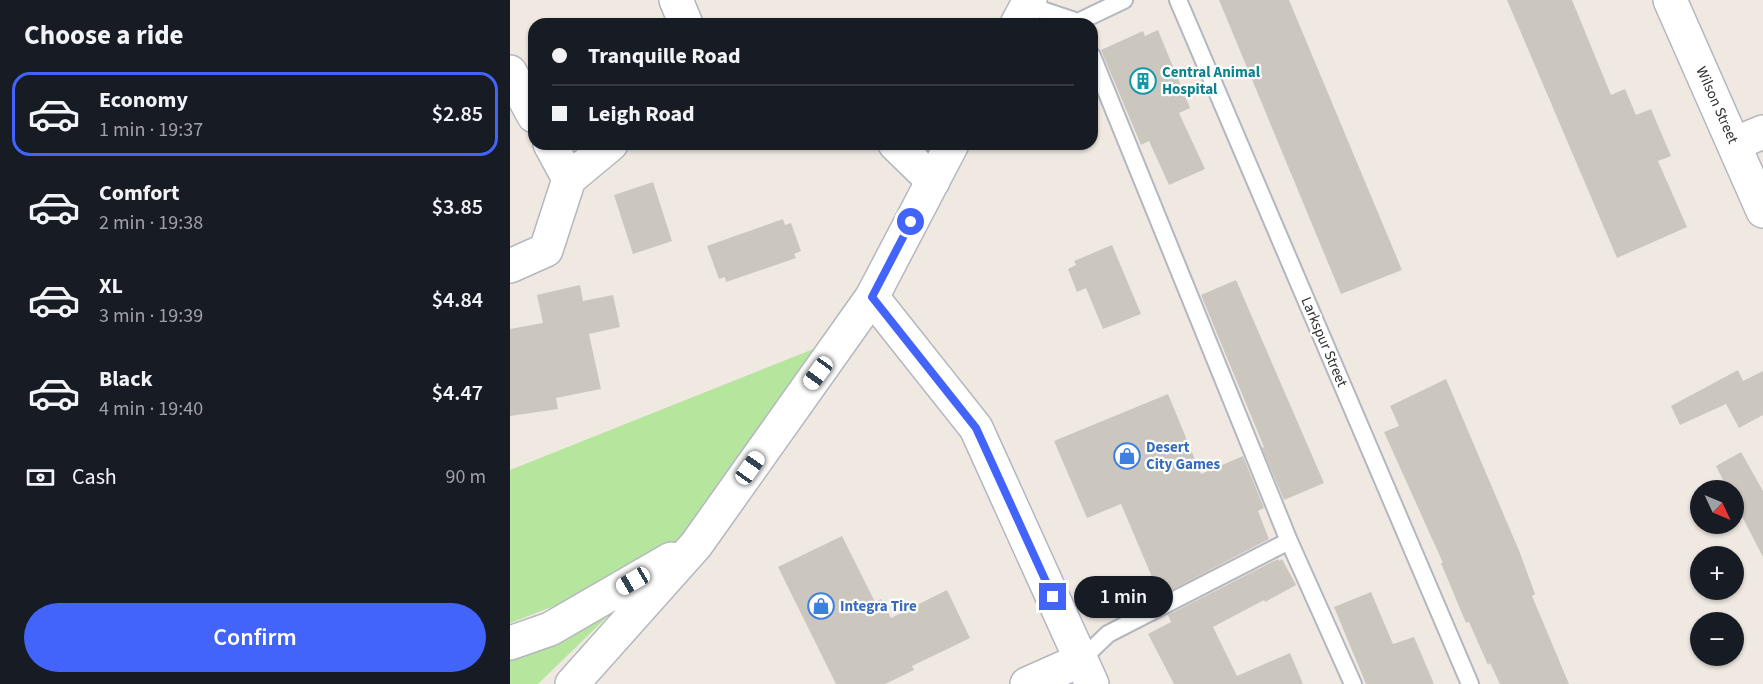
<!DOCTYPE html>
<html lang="en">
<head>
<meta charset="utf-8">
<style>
  body { margin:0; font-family:"Source Sans 3",sans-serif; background:#242831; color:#f1f3f6; height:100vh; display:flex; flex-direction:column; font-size:22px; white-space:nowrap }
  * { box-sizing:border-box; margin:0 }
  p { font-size:20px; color:#9ea1a6 }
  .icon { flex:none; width:33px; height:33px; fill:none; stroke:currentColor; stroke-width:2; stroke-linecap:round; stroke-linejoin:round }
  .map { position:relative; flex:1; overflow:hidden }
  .details { display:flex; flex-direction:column; background:#171b24; width:510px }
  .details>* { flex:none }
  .banner { position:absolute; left:18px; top:18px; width:570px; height:132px; border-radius:18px; box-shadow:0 2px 4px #0004; display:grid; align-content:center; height:132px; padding:0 24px; background:#171b24 }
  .needle { width:39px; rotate:134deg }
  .fabs { position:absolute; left:1180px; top:480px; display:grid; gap:12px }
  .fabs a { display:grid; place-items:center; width:54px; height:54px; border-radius:50%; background:#171b24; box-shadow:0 2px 4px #0004; font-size:30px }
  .end { position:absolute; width:27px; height:27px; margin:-14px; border:8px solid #4264fb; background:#fff; box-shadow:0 0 0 3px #fff }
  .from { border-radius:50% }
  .bubble { position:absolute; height:42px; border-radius:21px; background:#171b24; box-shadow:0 2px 4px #0004; font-size:20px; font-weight:600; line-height:42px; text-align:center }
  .car { position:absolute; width:18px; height:36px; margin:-18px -9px; border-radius:8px; box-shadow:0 0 4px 2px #0007; background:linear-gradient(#fff 24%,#345 0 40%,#fff 0 76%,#345 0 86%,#fff 0) }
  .banner b { display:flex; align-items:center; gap:21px; height:57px; font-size:22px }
  .banner b+b { border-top:2px solid #363941 }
  .banner i { width:15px; height:15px; background:#f1f3f6 }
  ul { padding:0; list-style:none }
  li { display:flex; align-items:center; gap:18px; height:84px; margin:0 12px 9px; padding:0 12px; border:3px solid transparent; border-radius:18px }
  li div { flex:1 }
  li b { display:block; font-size:22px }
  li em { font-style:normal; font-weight:600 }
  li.selected { border-color:#4264fb }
  li>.icon { width:54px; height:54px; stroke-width:1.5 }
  h2 { padding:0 24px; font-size:27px; line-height:72px }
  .pay { display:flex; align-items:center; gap:15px; height:66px; padding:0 24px; font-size:22px }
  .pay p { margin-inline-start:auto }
  .button { display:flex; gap:12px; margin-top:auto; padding:12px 24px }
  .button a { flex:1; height:69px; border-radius:36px; background:#4264fb; color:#fff; font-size:24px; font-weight:600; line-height:69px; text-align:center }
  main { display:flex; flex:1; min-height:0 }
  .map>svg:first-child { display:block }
</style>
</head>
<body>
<main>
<section class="details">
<h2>Choose a ride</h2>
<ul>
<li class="selected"><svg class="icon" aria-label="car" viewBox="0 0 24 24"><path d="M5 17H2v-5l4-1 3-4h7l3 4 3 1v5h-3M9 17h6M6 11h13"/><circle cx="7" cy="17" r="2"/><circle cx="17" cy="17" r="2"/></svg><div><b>Economy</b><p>1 min · 19:37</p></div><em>$2.85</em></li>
<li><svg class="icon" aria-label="car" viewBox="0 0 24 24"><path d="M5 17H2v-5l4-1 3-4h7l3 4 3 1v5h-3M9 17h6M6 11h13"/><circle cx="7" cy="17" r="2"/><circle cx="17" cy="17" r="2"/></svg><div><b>Comfort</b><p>2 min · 19:38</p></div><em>$3.85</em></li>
<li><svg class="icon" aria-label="car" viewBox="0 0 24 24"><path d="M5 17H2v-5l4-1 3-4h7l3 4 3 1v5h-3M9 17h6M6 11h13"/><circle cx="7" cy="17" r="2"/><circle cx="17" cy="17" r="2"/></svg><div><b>XL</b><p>3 min · 19:39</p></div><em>$4.84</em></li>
<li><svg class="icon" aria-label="car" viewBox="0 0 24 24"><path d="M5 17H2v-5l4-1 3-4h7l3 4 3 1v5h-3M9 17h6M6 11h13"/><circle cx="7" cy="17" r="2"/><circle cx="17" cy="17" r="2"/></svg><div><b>Black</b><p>4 min · 19:40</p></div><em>$4.47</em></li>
</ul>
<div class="pay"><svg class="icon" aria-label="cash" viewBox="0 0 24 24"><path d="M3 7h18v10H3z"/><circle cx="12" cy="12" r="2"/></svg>Cash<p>90 m</p></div>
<div class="button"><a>Confirm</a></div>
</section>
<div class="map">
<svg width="1253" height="684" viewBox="0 0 1253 684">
  <rect width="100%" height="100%" fill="#efe9e1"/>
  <path fill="#b6e59e" d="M306,348L167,541L127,565L65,598L0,623V470Z
    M99,615L28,684H0V656Z"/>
  <path fill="#cbc7bf" d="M709,0H779L892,270L831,294Z
    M997,0H1062L1101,95L1115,89L1126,115L1141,109L1161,156L1148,161L1177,227L1107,258Z
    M648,30L680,108L669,113L695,169L659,185L639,141L631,145L591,50L633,31L635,36Z
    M143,182L162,241L123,254L104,195Z
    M273,219L275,225L281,223L291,251L284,254L286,258L216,282L215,277L209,279L197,246Z
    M602,245L631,314L593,329L576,288L567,292L558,269L566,265L564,261Z
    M726,280L814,483L774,500L752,448L754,447L691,295Z
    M70,285L73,301L103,295L110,327L79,334L91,389L46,398L48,409L0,416V329L33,323L27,295Z
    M1228,370L1233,381L1253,371V415L1229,428L1216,404L1170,425L1161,406Z
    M936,379L1010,553L1025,594L1022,596L1059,684H990L980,663L978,665L959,622L956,623L931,563H933L874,432L889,426L880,406Z
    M658,394L691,474L733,456L754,508L748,511L759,539L650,596L611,504L577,518L544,441Z
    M1231,452L1253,491V557L1224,501V490H1218L1206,466Z
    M332,536L365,602L371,599L381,618L437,590L460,638L402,666L404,670L375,684H326L268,567Z
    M768,559L769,561L772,559L786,585L755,602L754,600L703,627L727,676L780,653L793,684H664L638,634L661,622L658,615Z
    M861,592L883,644L904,637L924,684H856L824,607Z"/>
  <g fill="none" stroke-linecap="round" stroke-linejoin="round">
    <g stroke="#b4b7c1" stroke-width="20">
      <path id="service" d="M668,0L960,684
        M517,5L568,22
        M569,24L568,22L614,0
        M582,56L779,541L843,684
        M571,660L598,634L779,541"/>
    </g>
    <g stroke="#b4b7c1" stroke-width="36">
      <path id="minor" d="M166,0L176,24
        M1160,0L1253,211
        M0,72L24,116
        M40,144L59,179
        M385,144L423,181
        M1224,144L1253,132
        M0,266L36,250L59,179L101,144
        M362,297L466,428L582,684
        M517,684L571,660"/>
    </g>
    <g stroke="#b4b7c1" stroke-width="36">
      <path id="secondary" d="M507,24L520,0
        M0,643L40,629L161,559
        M62,684L186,545L362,297L442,144"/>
    </g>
    <use href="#service" stroke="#fff" stroke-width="16"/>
    <use href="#minor" stroke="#fff" stroke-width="33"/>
    <use href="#secondary" stroke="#fff" stroke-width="33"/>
  </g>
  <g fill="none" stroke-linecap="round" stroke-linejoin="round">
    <path stroke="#4264fb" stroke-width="8" d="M401,222L362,297L466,428L543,597"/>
  </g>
  <defs>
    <g id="building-ring" transform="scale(1.35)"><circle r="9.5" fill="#fff" stroke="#0f9aa8" stroke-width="1.5"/><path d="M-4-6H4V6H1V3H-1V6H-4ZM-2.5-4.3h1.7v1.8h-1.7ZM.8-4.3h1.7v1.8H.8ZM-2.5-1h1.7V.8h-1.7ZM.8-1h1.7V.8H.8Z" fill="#0f9aa8"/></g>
    <g id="shop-ring" transform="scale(1.35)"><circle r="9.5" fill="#fff" stroke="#3f7fe0" stroke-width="1.5"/><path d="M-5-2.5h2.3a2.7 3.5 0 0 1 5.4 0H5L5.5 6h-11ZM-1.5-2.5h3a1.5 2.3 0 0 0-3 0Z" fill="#3f7fe0"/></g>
  </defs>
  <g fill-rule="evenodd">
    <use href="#building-ring" x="633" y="81"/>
    <use href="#shop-ring" x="617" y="456"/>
    <use href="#shop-ring" x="311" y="606"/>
  </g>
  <g text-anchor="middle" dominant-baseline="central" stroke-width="4.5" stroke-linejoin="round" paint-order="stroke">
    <g font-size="15" font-weight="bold" fill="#0d838f" stroke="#fff" text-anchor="start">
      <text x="652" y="72">Central Animal<tspan x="652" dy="17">Hospital</tspan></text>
    </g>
    <g font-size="15" fill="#2e2e2e" stroke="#fff">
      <text transform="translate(1207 105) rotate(66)">Wilson Street</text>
      <text transform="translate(814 342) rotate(67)">Larkspur Street</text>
    </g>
    <g font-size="15" font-weight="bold" fill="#366cbe" stroke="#fff" text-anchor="start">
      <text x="636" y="447">Desert<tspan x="636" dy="17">City Games</tspan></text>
      <text x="330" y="606">Integra Tire</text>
    </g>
  </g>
</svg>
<div class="fabs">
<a><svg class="needle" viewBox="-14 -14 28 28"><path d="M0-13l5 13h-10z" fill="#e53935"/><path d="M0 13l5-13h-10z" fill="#9ea1a6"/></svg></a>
<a>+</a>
<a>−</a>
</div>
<i class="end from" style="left:401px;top:222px"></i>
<i class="end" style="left:543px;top:597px"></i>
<div class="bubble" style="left:564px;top:576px;width:99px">1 min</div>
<i class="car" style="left:308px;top:373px;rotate:216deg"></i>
<i class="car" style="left:240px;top:468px;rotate:35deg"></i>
<i class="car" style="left:123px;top:581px;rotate:240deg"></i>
<div class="banner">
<b><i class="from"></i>Tranquille Road</b>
<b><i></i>Leigh Road</b>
</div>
</div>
</main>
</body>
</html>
